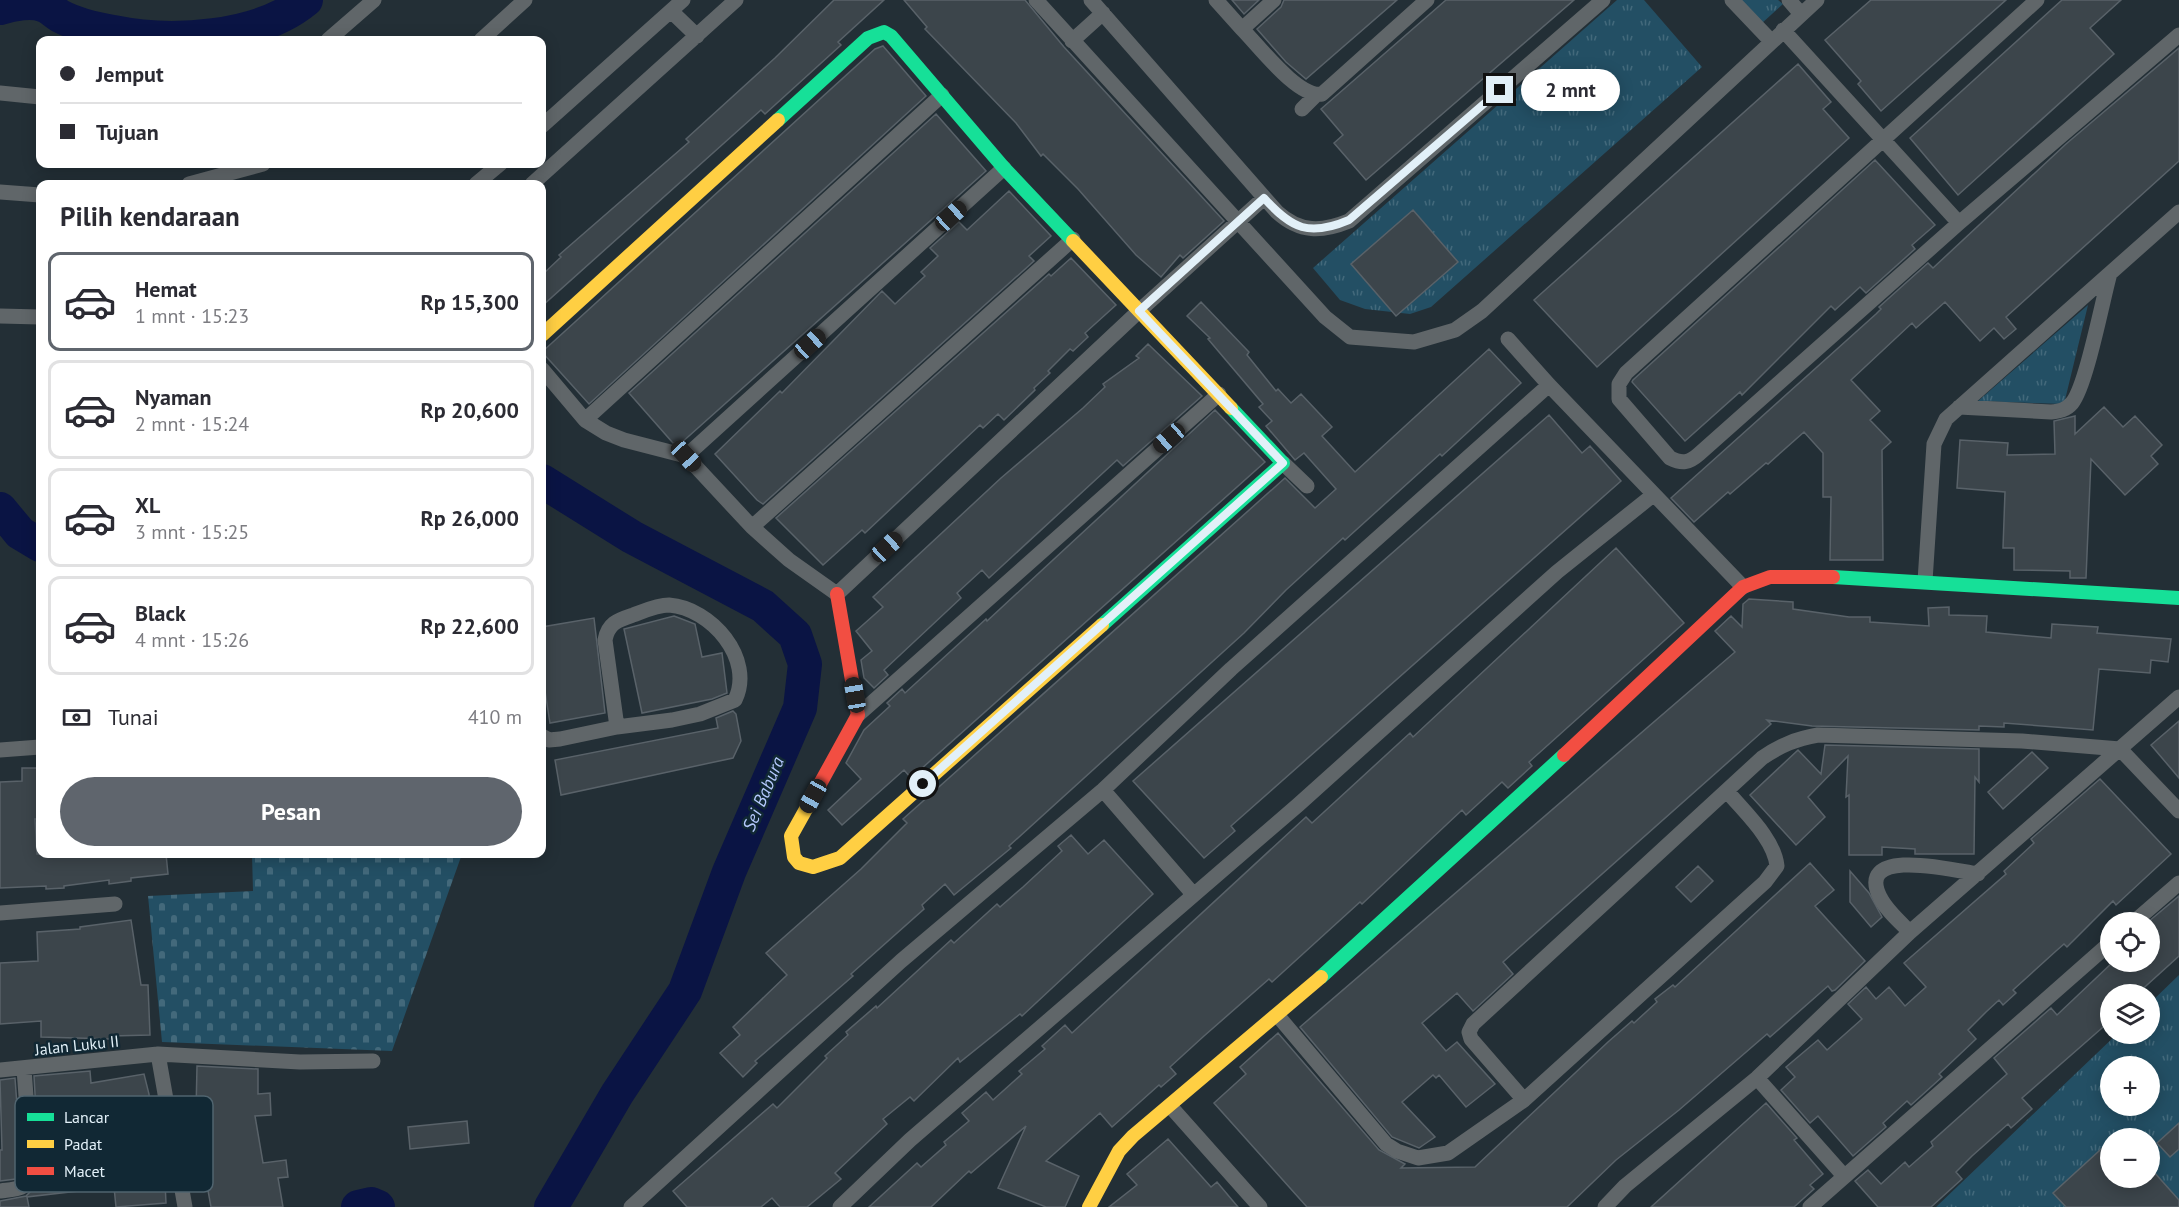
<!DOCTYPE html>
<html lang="id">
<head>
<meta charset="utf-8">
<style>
  body { margin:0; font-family:"PT Sans",sans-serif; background:#f7f7f7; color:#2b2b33; height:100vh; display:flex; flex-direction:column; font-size:22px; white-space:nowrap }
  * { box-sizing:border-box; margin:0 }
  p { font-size:20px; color:#7c7c81 }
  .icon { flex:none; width:33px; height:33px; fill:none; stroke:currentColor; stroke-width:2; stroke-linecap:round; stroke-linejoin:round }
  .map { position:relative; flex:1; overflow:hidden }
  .sheet { position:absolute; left:36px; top:180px; width:510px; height:678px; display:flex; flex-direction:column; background:#fff; border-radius:12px; box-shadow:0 3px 15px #0003 }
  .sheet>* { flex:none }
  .top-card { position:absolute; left:36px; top:36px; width:510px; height:132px; border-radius:12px; box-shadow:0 3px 15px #0003; display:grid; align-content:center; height:132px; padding:0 24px; background:#fff }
  .tools { position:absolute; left:2100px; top:912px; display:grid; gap:12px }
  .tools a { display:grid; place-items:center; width:60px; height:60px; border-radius:50%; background:#fff; box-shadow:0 3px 15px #0003; font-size:30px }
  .end { position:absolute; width:27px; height:27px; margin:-14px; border:8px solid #e2f0f8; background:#111; box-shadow:0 0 0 3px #111 }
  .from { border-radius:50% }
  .bubble { position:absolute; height:42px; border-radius:21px; background:#fff; box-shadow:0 3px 15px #0003; font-size:20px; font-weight:700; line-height:42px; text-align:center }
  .car { position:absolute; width:18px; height:36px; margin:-18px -9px; border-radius:8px; box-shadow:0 0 4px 2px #0007; background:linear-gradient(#222 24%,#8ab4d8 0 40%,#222 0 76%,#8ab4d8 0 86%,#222 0) }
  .top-card b { display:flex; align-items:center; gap:21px; height:57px; font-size:22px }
  .top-card b+b { border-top:2px solid #e1e1e2 }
  .top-card i { width:15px; height:15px; background:#2b2b33 }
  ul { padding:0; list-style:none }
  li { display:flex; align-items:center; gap:18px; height:99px; margin:0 12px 9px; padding:0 12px; border:3px solid #e1e1e2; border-radius:12px }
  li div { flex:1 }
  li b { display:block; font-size:22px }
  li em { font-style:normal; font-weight:700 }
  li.selected { border-color:#5f656d }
  li>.icon { width:54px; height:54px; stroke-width:1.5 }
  h2 { padding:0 24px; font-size:27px; line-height:72px }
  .pay { display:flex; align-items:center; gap:15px; height:66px; padding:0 24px; font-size:22px }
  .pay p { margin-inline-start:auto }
  .action { display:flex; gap:12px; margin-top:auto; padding:12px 24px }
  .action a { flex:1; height:69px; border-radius:36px; background:#5f656d; color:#fff; font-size:24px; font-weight:700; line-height:69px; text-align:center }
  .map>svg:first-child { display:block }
</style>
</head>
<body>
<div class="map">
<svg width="2179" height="1207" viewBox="0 0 2179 1207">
  <defs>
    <pattern id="grass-tufts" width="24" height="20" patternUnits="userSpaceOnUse" patternTransform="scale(1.5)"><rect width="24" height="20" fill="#234f64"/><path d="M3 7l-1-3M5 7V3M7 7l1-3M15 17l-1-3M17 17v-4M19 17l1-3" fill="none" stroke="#43697b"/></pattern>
    <pattern id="cemetery-stones" width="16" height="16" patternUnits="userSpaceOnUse" patternTransform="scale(1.5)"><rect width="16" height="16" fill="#234f64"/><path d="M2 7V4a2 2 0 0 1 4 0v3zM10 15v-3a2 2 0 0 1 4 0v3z" fill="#43697b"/></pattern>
  </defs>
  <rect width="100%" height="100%" fill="#232f36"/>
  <path fill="url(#grass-tufts)" fill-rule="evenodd" d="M1617,0H1644L1702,67L1431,307L1410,314L1365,309L1340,300L1313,268Z
    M1739,0H1778L1783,4L1761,24Z
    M2088,305L2064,404L1978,401Z
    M2179,975V1207H1936L2117,1034H2150V1003ZM2110,1066H2150V1106H2110ZM2110,1138H2150V1178H2110Z"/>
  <path fill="url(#cemetery-stones)" d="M252,854H462L392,1051L162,1042L148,896L253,891Z"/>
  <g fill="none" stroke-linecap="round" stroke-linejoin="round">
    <path stroke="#0a1444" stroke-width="34" d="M0,8C12,4 33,0 45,6C50,8 55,13 60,16C75,24 96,29 113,32C171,44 259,39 306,0
      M542,481L632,537L763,606L795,635L805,664L800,708L729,872L685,991L617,1094L551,1207
      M0,509L20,533L40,545
      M358,1207L371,1204L378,1207"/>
  </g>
  <path fill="#3c454b" stroke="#596269" stroke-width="1.5" d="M834,0H884L838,42L841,45L765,114L761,110L542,306V275L561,257L559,255L689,142L686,139L775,58Z
    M904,0H1025L1064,47L1224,221L1183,258L1180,255L1161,277L1136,255L1078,189L1043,154L1041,156L1016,123L925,29L927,27Z
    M1232,0H1259L1244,14Z
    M1284,0H1397L1306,79L1286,62L1257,29L1281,7Z
    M1446,0H1574L1366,180L1334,143L1343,135L1321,109Z
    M1871,0H2006L1881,111L1858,84L1861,81L1825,40Z
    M2062,0H2121L2090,28L2114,54L1958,195L1910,138Z
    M883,46L926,96L589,404L542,352L875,49Z
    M2179,48V161L2006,317L2016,329L2004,339L1994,328L1980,341L1945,302L1916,328L1912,323L1851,380L1880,411L1870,420L1891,442L1882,450L1883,560H1830L1831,497H1823V453L1804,432L1768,464L1766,463L1730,494L1728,492L1694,522L1671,498L1876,314L1881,309L1879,307L1928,263L1933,268L2066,144Z
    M1798,64L1831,102L1823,109L1849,138L1597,367L1534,300Z
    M936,114L986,171L680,444L673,443L629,393Z
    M1875,160L1935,225L1912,245L1915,249L1866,293L1860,287L1835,310L1831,306L1742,395L1740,392L1685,441L1632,382L1633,380Z
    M1009,191L1051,236L1029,256L1034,261L763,504L757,500L715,454L780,391L782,393L882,291L895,304L925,276L921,272L938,256L930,248L959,222L967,230Z
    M1413,210L1458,262L1396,316L1351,264Z
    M1071,258L1116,305L1085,333L1088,337L1073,351L1070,349L1048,371L1050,373L1034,388L1035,390L1004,420L998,414L983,428L980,425L865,533L862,530L823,565L776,518L1049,274L1051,276Z
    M1201,302L1249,352L1247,355L1276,391L1278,389L1291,403L1301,394L1332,427L1322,436L1355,472L1489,349L1521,383L1442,456L1440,454L1345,540L1343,538L1286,590L1244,633L1009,846L1011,848L954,895L945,884L922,905L924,909L851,974L853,976L755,1061L757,1063L743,1077L720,1053L740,1035L733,1027L787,975L766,953L861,869L907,823L903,819L1285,478L1315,508L1336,489L1304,453L1295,460L1266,426L1272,421L1259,407L1263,404L1208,339L1210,338L1187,316Z
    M1148,344L1202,396L1123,466L1117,460L989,578L982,570L957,593L961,598L884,670L888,675L874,688L864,678L861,660L872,651L856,631L883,607L873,597L1001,478L1083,408L1105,387L1103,384L1139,358L1136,356Z
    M2104,407L2123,427L2135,416L2162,445L2151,456L2158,464L2125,495L2091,459L2086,578H2070V571L2014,570V548H2003L2005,492L1957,488L1960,440L2008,443L2007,455L2055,454L2054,421L2075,416V434Z
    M1215,410L1265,462L911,778L904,770L842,825L828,810L861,779L846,763L864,730L890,706L887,703L902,689L905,693L986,619L987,621Z
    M1549,415L1582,453L1590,446L1621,481L1231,826L1235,831L1204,858L1133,781Z
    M1616,548L1684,623L1529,762L1532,766L1508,788L1502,782L1466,815L1462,810L1362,904L1360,902L1272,982L1269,979L1204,1036L1170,1067L1176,1074L1161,1087L1159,1085L1112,1127L1100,1113L1046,1161L1079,1176L1065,1207H1046L998,1188L1026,1126L971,1173L969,1171L931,1207H869L917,1163L921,1167L946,1145L944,1142L969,1121L962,1113L986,1092L993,1100L1022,1074L1019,1071L1045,1049L1042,1046L1065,1025L1072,1033L1306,817L1312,823L1410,733L1413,737Z
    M1749,599L1793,602V609L1849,617H1870V622L1929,626L1928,608L1949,607V615L1987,616L1986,632L2051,638L2052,624L2098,627L2097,633L2171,639L2168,662L2151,660L2150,673L2099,669L2093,730L2004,723V727L1979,726V730L1812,726L1767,720L1771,724L1753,740L1503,962L1513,974L1473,1011L1457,993L1422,1023L1446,1051L1457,1042L1495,1084L1466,1107L1439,1075L1436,1078L1433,1075L1402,1102L1435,1137L1419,1148L1392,1137L1300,1027L1735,652L1715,631L1731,616L1742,627L1743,604Z
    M674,616L695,624L702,657L722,653L727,693L712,699L642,713L624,629Z
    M594,618L605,713L550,723L542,672V627Z
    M733,711L736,714L741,741L733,758L561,795L555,760L718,728L716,718Z
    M2179,721V778L2151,745Z
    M1825,745L1979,749V782L1975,777L1974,854H1915V849L1882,847V855H1849V795L1846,797L1848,756L1808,797L1825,817L1796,845L1750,795L1798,750L1821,774Z
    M2032,752L2048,768L2003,809L1988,792Z
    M22,768H40V819H35L37,854H166L168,874L131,878V881L109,884V880L64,886V888L46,889V886L0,888V782L22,781Z
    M2100,779L2171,854L2116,905L2113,901L2067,947L2064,944L2056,951L2013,990L2016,993L2003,1005L1999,1000L1986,1012L1968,1030L1976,1039L1939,1074L1942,1077L1911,1105L1907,1101L1883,1123L1886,1127L1853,1156L1818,1116L1810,1123L1781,1090L1795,1077L1786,1067L1818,1040L1827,1050L1862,1019L1848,1004L1866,987L1876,999L1889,987L1905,1006L1926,987L1904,963L2006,874L2004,871L2034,843L2031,839Z
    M1071,835L1088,854L1104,840L1153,894L1022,1016L1020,1014L960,1062L958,1058L914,1101L910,1097L883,1119L887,1124L835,1173L841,1179L807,1207H780L772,1198L761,1207H687L673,1191L773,1104L777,1108L827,1058L825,1056L848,1035L846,1032L876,1006L877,1008L951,940L954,943L997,904L1000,907L1023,887L1062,851L1058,846Z
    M1810,863L1834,890L1815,906L1865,961L1835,990L1832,991L1828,986L1770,1037L1767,1034L1679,1110L1616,1160L1567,1207H1307L1214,1103L1246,1074L1240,1067L1278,1033L1379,1150L1405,1164L1401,1168L1475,1167L1608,1042L1632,1021L1634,1023L1657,1002L1655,999L1673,985L1675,987Z
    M1698,866L1713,881L1691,902L1676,887Z
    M1850,871L1869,893L1882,917L1871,927L1850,902Z
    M2179,896V956L2137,994H2110V1021L2022,1098L2032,1109L2011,1128L2008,1124L1972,1156L1956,1172L1962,1179L1931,1207H1878L1855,1181L1868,1170L1881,1184L1905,1162L1909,1167L1933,1146L1931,1142L2007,1074L1994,1058L2051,1008L2057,1015L2113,962H2150L2148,922Z
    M131,920L141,985H148L150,1035L111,1036V1039L41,1037V1021L0,1024V963L38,961L37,932L80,929V927Z
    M197,1066L258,1069V1094L270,1093L271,1115L255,1116L263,1163L286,1160L288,1177L278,1178L283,1207H211L203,1163L197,1164L194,1145L200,1144L196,1112Z
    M90,1071L91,1083L144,1074L149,1094L150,1113L96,1122L104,1188L27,1197L29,1207H0V1201L26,1196L40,1182L34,1076Z
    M15,1078L22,1174L16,1179L0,1181V1150H2L0,1080Z
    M1766,1103L1797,1138L1794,1140L1823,1174L1810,1185L1814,1189L1794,1207H1651Z
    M467,1121L469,1143L410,1149L408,1127Z
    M2179,1123V1149L2170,1157L2157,1143Z
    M1168,1139L1211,1187L1217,1182L1238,1207H1109L1137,1185L1127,1174Z
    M2110,1141V1178H2150L2153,1171L2179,1200V1207H2066L2053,1193Z
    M165,1182L166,1203L116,1207L114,1187Z"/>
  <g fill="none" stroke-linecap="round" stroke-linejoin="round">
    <path stroke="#606669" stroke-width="15" d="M1036,0L1325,317L1350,337L1414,342L1455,330L1482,311L1817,0
      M1091,0L1277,212C1300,233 1322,232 1349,221L1603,0
      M1216,0L1242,29
      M1274,0L1242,29C1259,46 1298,98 1322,94L1427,0
      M1732,0L1771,41
      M1789,0L1801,14
      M2037,0L1626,373L1619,384V399L1670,458C1682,464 1689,463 1699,454L1959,223L2179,35
      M671,11L697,36
      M1783,30L1959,223
      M328,40L374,0
      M481,40L525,0
      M1072,41L1103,13
      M0,93L40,97
      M1302,109L1316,95
      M542,126L683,0
      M189,184L263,164
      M476,184L500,164
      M532,184L736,0
      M0,192L40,195
      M0,316L40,317
      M1508,339L1549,385L1743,587
      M542,369L585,420L606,433L624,440L686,456L752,527L789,560L837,594L1139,311L1264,198
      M1959,407L2051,412C2060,411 2066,410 2072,403C2086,386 2102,303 2109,277
      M585,420L942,95
      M686,456L1004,168
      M1283,463L1307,486
      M752,527L1073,239
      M1925,581L1934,444L1946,419L2179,212
      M858,715L1219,394
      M542,736L549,740L560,739L617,727L672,720L700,714L735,700C755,659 711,608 669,605C657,605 644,611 633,615C618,620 608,623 605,640L617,727
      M0,750L40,747
      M1103,790L1193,894
      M0,913L115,904
      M2134,922L2179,883
      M1910,932C1900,922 1886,910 1880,897C1854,845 1958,871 1978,874
      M1278,1016L1386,1144L1397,1151L1418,1158L1448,1153L1524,1100L1765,882L1777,866C1774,838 1744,812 1727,791
      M158,1054L185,1207
      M0,1070L158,1054L300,1062L373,1061
      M1757,1078L1844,1176
      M1524,1100L1471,1039L1469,1032L1473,1024L1762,758C1781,745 1796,739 1818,735L2022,741L2120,749L2179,811
      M1171,1107L1260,1207
      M0,1191C14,1189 25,1190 32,1177L24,1069
      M631,1207L901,961L1103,790L1231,669L1549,385
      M840,1207L910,1140L1298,805L1557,572L1653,495
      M1605,1207L1625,1186L1757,1078L1910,932L2179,697
      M1810,1207L2110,943"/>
    <path stroke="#16e098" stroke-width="14" d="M778,120L868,38L884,32L891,36L1004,168L1073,241
      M1833,577L2179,598
      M1102,625L1283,463L1231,408
      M1321,977L1564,755"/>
    <path stroke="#ffcf43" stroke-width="14" d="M1073,241L1231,408
      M542,335L778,120
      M815,793L791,836L794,857L799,863L813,867L840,858L1102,625
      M1089,1207L1119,1151L1133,1136L1321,977"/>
    <path stroke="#f24e42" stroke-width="14" d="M1564,755L1743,587L1770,577H1833
      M815,793L858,715L837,594"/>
  </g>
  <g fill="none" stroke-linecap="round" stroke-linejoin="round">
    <path stroke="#e2f0f8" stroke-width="8" d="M923,784L1283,463L1139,311L1264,198C1292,229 1309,237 1349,220L1500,90"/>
  </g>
  <g text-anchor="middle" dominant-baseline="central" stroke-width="5" stroke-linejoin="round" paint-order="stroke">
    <g font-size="16" fill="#e2f0f8" stroke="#112834">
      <text transform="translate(77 1045) rotate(-6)">Jalan Luku II</text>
    </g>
    <g font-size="18" font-style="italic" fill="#b5c9fd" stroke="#112834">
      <text transform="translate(763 794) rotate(-67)">Sei Babura</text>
    </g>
  </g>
  <rect x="15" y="1096" width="198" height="96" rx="9" fill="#112834" stroke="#50646f" stroke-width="1.5"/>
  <rect x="27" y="1113" width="27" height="8" fill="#16e098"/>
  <rect x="27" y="1140" width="27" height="8" fill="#ffcf43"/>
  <rect x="27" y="1167" width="27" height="8" fill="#f24e42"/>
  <g font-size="16" fill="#e2f0f8">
    <text x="64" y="1123">Lancar</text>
    <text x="64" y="1150">Padat</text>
    <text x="64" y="1177">Macet</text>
  </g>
</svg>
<div class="tools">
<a><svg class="icon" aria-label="locate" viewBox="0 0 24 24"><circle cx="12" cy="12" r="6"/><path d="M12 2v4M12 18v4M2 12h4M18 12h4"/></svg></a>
<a><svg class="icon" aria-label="layers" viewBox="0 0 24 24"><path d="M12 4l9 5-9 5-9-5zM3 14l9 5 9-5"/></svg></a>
<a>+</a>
<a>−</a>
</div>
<i class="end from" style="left:923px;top:784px"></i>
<i class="end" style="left:1500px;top:90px"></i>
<div class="bubble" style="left:1521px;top:69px;width:99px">2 mnt</div>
<i class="car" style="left:951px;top:216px;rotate:48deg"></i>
<i class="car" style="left:810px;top:344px;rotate:48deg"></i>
<i class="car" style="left:1169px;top:438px;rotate:229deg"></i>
<i class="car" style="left:686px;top:456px;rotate:137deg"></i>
<i class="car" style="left:887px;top:547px;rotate:47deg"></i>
<i class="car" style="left:855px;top:695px;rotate:350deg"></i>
<i class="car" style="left:813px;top:796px;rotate:209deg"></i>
<div class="top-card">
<b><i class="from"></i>Jemput</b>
<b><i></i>Tujuan</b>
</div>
<section class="sheet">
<h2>Pilih kendaraan</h2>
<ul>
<li class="selected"><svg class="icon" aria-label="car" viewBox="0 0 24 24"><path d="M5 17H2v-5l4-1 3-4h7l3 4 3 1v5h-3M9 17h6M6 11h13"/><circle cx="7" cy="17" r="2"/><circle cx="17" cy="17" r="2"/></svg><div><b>Hemat</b><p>1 mnt · 15:23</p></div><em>Rp 15,300</em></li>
<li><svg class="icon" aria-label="car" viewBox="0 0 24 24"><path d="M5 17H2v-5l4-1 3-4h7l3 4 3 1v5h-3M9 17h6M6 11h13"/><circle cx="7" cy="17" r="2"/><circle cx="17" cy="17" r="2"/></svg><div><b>Nyaman</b><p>2 mnt · 15:24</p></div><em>Rp 20,600</em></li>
<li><svg class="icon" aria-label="car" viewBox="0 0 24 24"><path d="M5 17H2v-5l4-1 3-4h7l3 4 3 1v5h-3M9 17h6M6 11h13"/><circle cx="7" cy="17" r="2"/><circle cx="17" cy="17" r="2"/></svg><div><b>XL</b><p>3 mnt · 15:25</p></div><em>Rp 26,000</em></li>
<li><svg class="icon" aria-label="car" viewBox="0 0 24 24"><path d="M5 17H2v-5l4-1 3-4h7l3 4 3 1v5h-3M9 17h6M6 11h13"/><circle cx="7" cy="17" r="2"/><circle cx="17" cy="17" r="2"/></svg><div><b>Black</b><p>4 mnt · 15:26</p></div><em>Rp 22,600</em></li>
</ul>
<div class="pay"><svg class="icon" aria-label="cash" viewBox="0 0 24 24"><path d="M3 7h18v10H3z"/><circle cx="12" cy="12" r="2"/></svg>Tunai<p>410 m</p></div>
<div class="action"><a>Pesan</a></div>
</section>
</div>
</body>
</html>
